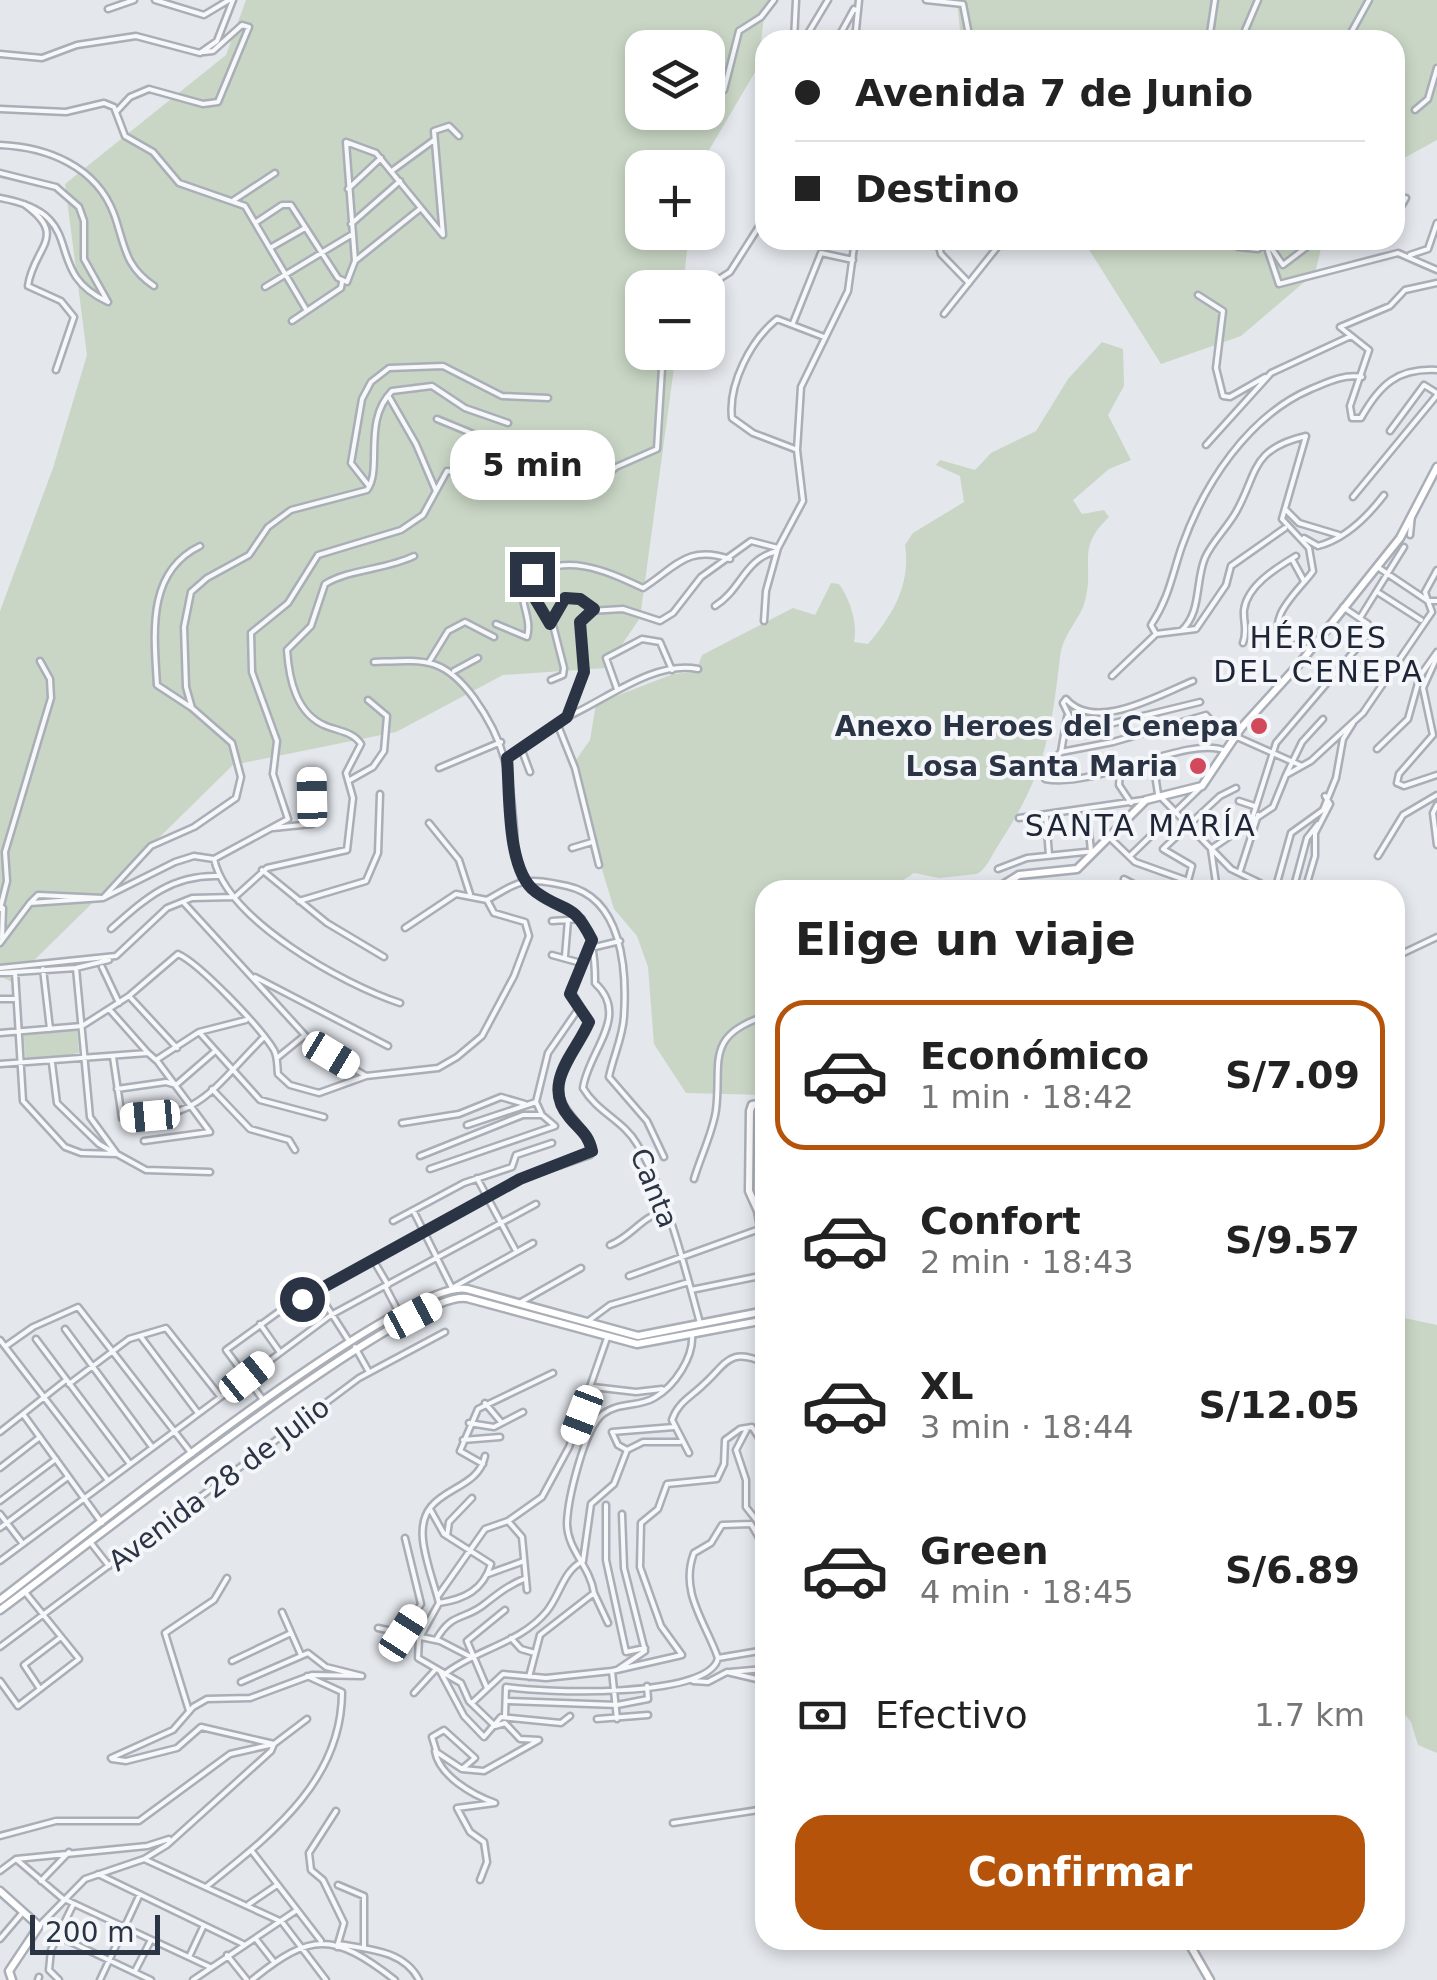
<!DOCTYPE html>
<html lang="es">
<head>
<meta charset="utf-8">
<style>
  body { margin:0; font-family:"DejaVu Sans",sans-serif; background:#f2f2f2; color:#222; height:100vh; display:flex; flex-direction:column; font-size:38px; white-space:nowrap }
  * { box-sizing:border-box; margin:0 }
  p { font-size:32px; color:#767676 }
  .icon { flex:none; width:55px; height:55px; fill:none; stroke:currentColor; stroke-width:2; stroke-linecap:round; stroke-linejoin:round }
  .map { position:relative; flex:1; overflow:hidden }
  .drawer { position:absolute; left:755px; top:880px; width:650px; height:1070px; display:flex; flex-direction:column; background:#fff; border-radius:30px; box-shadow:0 5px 15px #0003 }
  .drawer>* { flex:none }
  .top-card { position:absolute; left:755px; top:30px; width:650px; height:220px; border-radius:30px; box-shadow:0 5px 15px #0003; display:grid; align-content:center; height:220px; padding:0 40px; background:#fff }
  .buttons { position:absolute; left:625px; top:30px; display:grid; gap:20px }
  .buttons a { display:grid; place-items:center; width:100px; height:100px; border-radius:20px; background:#fff; box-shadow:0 5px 15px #0003; font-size:50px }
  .scale { position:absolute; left:30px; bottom:25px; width:130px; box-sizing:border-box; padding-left:10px; border:5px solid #2b3445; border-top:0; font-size:28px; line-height:35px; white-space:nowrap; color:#2b3445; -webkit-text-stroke:8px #f4f6f9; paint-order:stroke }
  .end { position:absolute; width:45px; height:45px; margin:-22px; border:12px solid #2b3445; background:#fff; box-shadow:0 0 0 5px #fff }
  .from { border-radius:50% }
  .bubble { position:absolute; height:70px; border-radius:30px; background:#fff; box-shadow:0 5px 15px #0003; font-size:32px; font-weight:700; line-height:70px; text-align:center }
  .car { position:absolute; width:30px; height:60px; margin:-30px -15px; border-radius:12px; box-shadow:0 0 8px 2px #0007; background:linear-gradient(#fff 24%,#345 0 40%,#fff 0 76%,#345 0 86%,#fff 0) }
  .top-card b { display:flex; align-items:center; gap:35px; height:95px; font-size:38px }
  .top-card b+b { border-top:2px solid #e0e0e0 }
  .top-card i { width:25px; height:25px; background:#222 }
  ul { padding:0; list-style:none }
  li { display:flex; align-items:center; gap:30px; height:150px; margin:0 20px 15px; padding:0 20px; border:5px solid transparent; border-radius:30px }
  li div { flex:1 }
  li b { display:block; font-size:38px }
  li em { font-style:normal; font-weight:700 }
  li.active { border-color:#b45309 }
  li>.icon { width:90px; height:90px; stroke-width:1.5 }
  h2 { padding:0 40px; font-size:45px; line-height:120px }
  .pay { display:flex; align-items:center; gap:25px; height:110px; padding:0 40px; font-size:38px }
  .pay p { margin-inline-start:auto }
  .cta { display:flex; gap:20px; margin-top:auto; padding:20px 40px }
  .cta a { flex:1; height:115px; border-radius:30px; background:#b45309; color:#fff; font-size:40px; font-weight:700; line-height:115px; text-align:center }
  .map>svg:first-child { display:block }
</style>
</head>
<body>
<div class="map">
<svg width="1437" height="1980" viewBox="0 0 1437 1980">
  <rect width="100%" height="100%" fill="#e4e7ec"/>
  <path fill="#c9d6c5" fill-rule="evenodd" d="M246,0H773L764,17L758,67L699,167L642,168V232L689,233L683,287L642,288V352L676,353L640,618L606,668L503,675L396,732L233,765L12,982L0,976V611L53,468L87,355L65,184L226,55ZM642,48H708V112H642Z
    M957,0H1437V140L1395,163V40H961Z
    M1083,240H1323L1315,273L1241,336L1161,364Z
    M1102,342L1123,349L1124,386L1108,415L1131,460L1109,469L1073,500L1082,514L1104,510L1109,517C1075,549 1095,564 1085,601C1080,620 1063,633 1060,657C1051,736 1044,775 999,844C992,854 987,869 977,874L939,878L914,873L888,890H765V1095L686,1093L654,1044L648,967L637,936L614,909L571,767L590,740L596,704L673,674L696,672L702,655L793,608L815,615L831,583L839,584C850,599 858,624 854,642L868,644C893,615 911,584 905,545L913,533L964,502L960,476L936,465L940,460L975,470L991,453L1036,431L1068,379Z
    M47,1030L77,1031L79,1053L26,1061L23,1034Z
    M756,1107H765V1222L751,1179Z
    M1395,1316L1437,1325V1753L1418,1745L1411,1722L1395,1702Z"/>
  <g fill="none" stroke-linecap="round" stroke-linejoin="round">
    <g stroke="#a9aeb7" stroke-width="9">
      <path id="street" d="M155,0L204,15L229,0
        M926,0L963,4L970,40
        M108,9L134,0
        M794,40L796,0
        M804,40L828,0
        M837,40L854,9L858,11
        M855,40L859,0
        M1209,40L1215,0
        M1241,40L1258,0
        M1347,40L1369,0
        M0,54L42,58L77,45L136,36L200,53L217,41L233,0
        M724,90L739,31L761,17L774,0
        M0,109L66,112L104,103L114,107L125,136L153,152L179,183L245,206L307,311
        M1415,110L1428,99L1437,68
        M117,111L130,97L149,89L203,104L218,102L249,27L242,25L213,51L204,52
        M0,145C47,147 96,166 114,214C125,245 124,266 154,286
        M393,170L434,140
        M0,173L56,187L79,207L84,221V259L108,302C37,269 94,215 0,198
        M348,189L381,158
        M234,200L275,173
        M24,204C70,237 33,247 28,286L61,301L74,317L56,370
        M1395,217L1406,198
        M255,223L282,205H291L338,278L347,282L355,261L346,142L376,153L443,235L434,131L449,126L459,136
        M351,224L400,181
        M937,240L941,254L969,283
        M1232,240L1238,247L1258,249
        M1245,240L1272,249L1283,265L1316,240
        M270,248L305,228
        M1268,251L1279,284L1398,253L1437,270
        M1410,255L1428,249L1437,223
        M355,261L421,208
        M1437,283L1405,290L1390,306L1340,327L1369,350L1350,406L1352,418H1361C1380,384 1398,368 1437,370
        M265,287L351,235
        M705,288L730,272L765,217
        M1198,295L1223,311L1216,368L1223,396L1230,397L1265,377
        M944,314L1003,240
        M292,321L341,288L342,282
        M793,323L821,253L853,260
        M389,397L416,444L436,491
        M1390,431L1424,385L1437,393
        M1206,445L1271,373L1351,336
        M795,449L753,433L732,418C728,384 751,340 777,319L824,337
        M597,483L616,467L657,449L663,352
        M369,486L351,463L362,399L371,382L389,368L443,366L502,396L548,398
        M1353,497L1437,395
        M1286,510L1299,523L1339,535
        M1410,535L1412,515
        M1304,538L1318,546C1345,539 1368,516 1384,495
        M1292,559L1304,581
        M1437,570L1425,592L1428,601H1437
        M1379,593L1421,620
        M715,606C742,589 744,559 777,551
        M594,609L580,599L565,598L550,624L525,580C563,551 605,570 643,588C675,568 687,544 730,559
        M1360,618L1404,547
        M764,621L766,591L778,548L803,501L797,450L801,387L848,291L855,240
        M496,624L527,637C533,617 516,598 525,580
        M1181,631C1202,612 1195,582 1205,558C1212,542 1227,528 1236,512C1258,473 1250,449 1306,436L1282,519L1309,548L1313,571C1300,590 1261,620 1286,643L1310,649
        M1156,634L1151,625C1169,598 1172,575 1182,546C1204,484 1248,416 1311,389C1328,382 1343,374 1362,377
        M1243,643C1248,630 1243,622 1244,610C1247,585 1278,567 1296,556
        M1437,657L1423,688L1433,735L1399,774L1397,783L1404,786L1437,775
        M1350,660L1381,682
        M374,662C424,660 443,656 474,698C507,744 509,773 514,828C515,844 514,858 520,873C540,922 596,879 595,983C631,1016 588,1051 583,1088C597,1112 624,1121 637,1144C668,1196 684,1265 700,1323
        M429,662L448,631L465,622L494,637
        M454,671L478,658
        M1112,676L1156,634L1196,629L1226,585L1231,566L1285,528
        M551,680L563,675L564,668L553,625
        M1193,681C1160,694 1095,733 1066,699L1063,703L1077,732L1200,702
        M617,689L606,658L642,639L660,642L672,670
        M192,708L157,685C154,634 146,572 200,546
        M567,717C606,700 654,660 698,669
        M557,723L575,768L599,865
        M521,748L530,772
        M1377,749L1408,719L1420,676L1437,652
        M1226,751C1188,734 1097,789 1045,779L1043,771L1061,752L1113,742L1206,715L1219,729L1302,766
        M1061,752L1067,717
        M508,758L567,717L583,672L580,622L589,611L623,609L660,621L673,613L701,577L751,541L778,548
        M439,768L501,742
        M1154,768L1158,794L1231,869L1260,883L1264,890
        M1120,771L1119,785L1131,803
        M1286,775L1302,742L1323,719
        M350,780L373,767L384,751L387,716L368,700
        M1239,801L1254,806
        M1437,805L1433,813L1437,845
        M1087,812L1091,851
        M1046,817L1049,855
        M1019,818L1143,800
        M1252,819L1276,743L1367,636L1368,624L1343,607
        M429,823L459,860L470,894
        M273,828L312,824V772
        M1109,837L1135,862L1188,881L1189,887L1182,890
        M572,848L592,842
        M1130,856L1202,786
        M1378,856L1403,815L1437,795
        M214,859C228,921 343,984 400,1003
        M998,869L1027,858L1095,851
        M262,870L327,923L384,957
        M1240,871L1258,815
        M1124,879L1145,890
        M1188,881L1192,866L1163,849L1220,796L1236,788
        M1217,890L1211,849L1273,807L1286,775L1311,761L1363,713L1432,612L1428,601L1379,568
        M1275,890L1291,833L1323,810L1336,778L1343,739L1353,723
        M1293,890L1307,838L1318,824
        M1305,890L1315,856V833L1330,804L1325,796
        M299,901L366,881L378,853L380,794
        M30,903L38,895L103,898L175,862L194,856L214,859L288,819L273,774L277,741L252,672L251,633L288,603L318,555L401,530L423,515L447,471L494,478L532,450L488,440L437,419
        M184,903L313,1044L366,1076
        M0,909L7,881L5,852L51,698L50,679L40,661
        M552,921L582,919
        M405,928L456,894L487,900
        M111,929C145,899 170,875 218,876
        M2,938L3,908
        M0,943L30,903L103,898L151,846L194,827L236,798L241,777L232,743L192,708L186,687L184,627L191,592L207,578L249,555L268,527L291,510L367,490C383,470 362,421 392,391L432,386L465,408L508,423
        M595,947L620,941
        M552,955L581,963
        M565,956L568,920
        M1395,957L1437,937
        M102,967L119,1003
        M0,968L116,956L167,908L192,898L235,897L267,868L347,850L353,798L346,773L361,744C353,732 339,731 326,726C296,714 289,679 287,650L311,626L325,584C349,569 385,570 414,556
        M76,968L90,1117L117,1154L146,1170L210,1172
        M43,969L50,1029
        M15,972L23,1101L65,1147L81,1153L117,1154
        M0,973L76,968L109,960
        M255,977L388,1046
        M129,996L177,1048
        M0,999H16
        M109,1009L148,1053
        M199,1032L260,1100L324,1117
        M0,1033L82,1026L129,996L178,954C200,964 261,1028 274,1050C278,1058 277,1066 278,1074L290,1085L319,1093L366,1076L438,1068L457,1057L482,1036L514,976L529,936L525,922L494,913L487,900C523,879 525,877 567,886C622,898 627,969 624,1016C623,1037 613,1057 609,1077L647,1121L664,1157
        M113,1057L122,1118C200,1121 213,1088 264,1037
        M277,1058L304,1036
        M52,1063L57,1103L99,1144L113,1152
        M0,1064L148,1053L156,1060L199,1032L246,1020
        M117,1089L166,1082L176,1085L214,1052
        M212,1089L250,1129L289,1140L295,1150
        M402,1123L459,1114L501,1097L525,1104
        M467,1125L536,1102L548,1053L579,1008
        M144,1141L210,1132L158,1062
        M420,1156L523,1115H542L536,1102
        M430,1169L555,1126L542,1115
        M477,1178L515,1249
        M694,1179C700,1158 713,1132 716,1110C722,1062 704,1036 765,1016
        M413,1210L452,1288L533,1243
        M393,1221L464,1183L512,1167L516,1155L552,1143
        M610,1245C631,1237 638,1220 664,1210
        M375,1263L388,1285
        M629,1276L765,1227
        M385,1286L399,1313
        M691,1290L765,1275
        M317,1291L349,1341
        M521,1302L581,1268
        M587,1322L610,1305L689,1282
        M260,1324L279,1351
        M65,1329L152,1447
        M141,1337L198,1413
        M36,1339L130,1464
        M0,1340L107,1479
        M6,1346L33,1327L78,1307L192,1454
        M355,1347L369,1372
        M69,1384L129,1339L166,1328L219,1395
        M593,1387L636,1392L662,1389
        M264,1401L226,1350L277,1313L520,1179L590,1155C593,1124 553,1114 559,1078C562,1058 581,1041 589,1022L570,989L592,940
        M485,1403L501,1422
        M23,1414L102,1523
        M469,1423L494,1427L523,1412
        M747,1429L736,1450L746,1480V1507L765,1531
        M0,1432L66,1380
        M463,1440L500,1437
        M627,1450L618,1445L612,1432L674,1427
        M689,1453L672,1420C678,1402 691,1397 704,1384C727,1363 729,1347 765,1363
        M483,1464L460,1451L478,1409L553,1373
        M0,1468L40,1437
        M0,1501L56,1459
        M606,1505V1560L626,1652L645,1648
        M430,1509L444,1534L491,1564C483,1590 465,1599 439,1603
        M0,1514L23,1544
        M508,1521L522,1537L527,1590
        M0,1528L68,1477
        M447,1536L449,1522L472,1498
        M91,1543L109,1566
        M765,1548L751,1524L722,1525L711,1543L694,1553C679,1592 706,1623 718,1658L765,1650
        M0,1561L331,1315L536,1204
        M583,1561L591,1504L614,1484L627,1450L643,1442H680
        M488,1574L524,1561
        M594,1593L608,1623
        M438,1596L485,1529L508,1521L542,1497L569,1447L607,1338
        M439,1603L419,1639L418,1658L461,1683L469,1701L495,1726L505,1723L520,1739L539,1740L484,1771L462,1769L435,1751C439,1776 473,1795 495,1803L457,1808L470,1832L484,1842L487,1862L480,1880
        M439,1603C434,1583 425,1560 423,1540C417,1485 477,1496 485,1456
        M282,1612L301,1655
        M378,1628L440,1641L471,1657
        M403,1633L421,1604L405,1538
        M511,1638L521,1649L535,1653
        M436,1640C452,1611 465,1621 486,1603C500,1592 509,1585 526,1578
        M0,1647L359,1378L445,1332
        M232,1661L291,1633
        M617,1670L645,1651L624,1568L622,1514
        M440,1671L464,1716L484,1737L501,1717L561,1723L570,1716
        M612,1671L617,1719
        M730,1672L765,1669
        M446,1673C477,1649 521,1643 547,1611C561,1593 563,1571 583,1561
        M529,1677L540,1635L594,1593C590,1566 567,1550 567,1523C568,1499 584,1429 603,1414C618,1402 639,1407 654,1398C675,1386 694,1357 692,1334
        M0,1681L18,1706L79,1659L25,1592
        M693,1681L708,1682L727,1672L765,1681
        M241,1682L308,1653L326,1667L362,1676
        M487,1688L467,1641L505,1610
        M40,1689L24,1665L61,1637
        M414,1693L436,1669
        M507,1701L617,1705L648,1699L647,1686
        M472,1703L503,1674L546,1678L612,1671L682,1655L661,1626L640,1567L641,1523L658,1509L667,1484L717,1479L724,1464L725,1440L740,1429L752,1427L765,1447
        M189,1711L165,1633L214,1600L227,1578
        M505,1716L506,1687C542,1693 710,1699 718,1658
        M597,1719L648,1715
        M436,1750L432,1737L444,1730L475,1758L462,1769
        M111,1758L173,1730L193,1707L207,1699L250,1698L312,1675L362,1676
        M112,1759L126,1761L177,1748L201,1727L274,1744
        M336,1811L309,1853L311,1870L323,1880L344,1923L337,1947
        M673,1823L765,1809
        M0,1836L56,1821H139L230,1754L274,1744
        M251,1850L321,1941
        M16,1859L62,1898L210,1967
        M144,1859L282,1922L326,1980
        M0,1871L16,1859L147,1846L169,1839
        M98,1874L243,1944
        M41,1881L69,1852
        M338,1885L364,1896V1947
        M206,1887C269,1836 342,1782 342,1692L307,1676
        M249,1904L277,1885
        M39,1926L85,1879L144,1859L167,1845L271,1751L274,1744L307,1719
        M58,1936L151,1980
        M0,1939L23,1912
        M256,1939L274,1962
        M338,1944C367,1949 404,1950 419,1980
        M227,1955L247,1980
        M189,1957L204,1925
        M135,1971L151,1940
        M38,1980L39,1977
        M59,1980L49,1970L51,1950L73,1905
        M100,1980L140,1894
        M193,1980L297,1910
        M252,1980C311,1932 333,1932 395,1980"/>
    </g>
    <g stroke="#a9aeb7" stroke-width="11">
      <path id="secondary" d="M995,890L1019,875L1077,869L1146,800L1202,786L1241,728L1300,663L1400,538L1437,467
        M765,1103L752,1105L750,1111L749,1191L758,1211L765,1251
        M0,1600C69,1548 403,1277 467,1289L638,1336L765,1311
        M0,1610C69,1560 407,1288 467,1298L637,1344L765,1320
        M0,1891L39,1926L9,1971L12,1980
        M1187,1940L1210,1980"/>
    </g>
    <use href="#street" stroke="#f7f8fa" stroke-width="4"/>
    <use href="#secondary" stroke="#fff" stroke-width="6"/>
  </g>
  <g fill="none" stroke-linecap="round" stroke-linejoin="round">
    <path stroke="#2b3445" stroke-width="12" d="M302,1299L520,1179L592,1151C588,1134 581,1131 570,1118C540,1084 576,1053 589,1022L570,994L592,940C572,900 566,914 536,892C506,871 510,793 507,758L567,717L584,672L580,622L594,609L580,599L565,598L550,624L524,580L532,574"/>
  </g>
  <g fill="#d1495b" stroke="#f4f6f9" stroke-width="4">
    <circle cx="1259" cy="726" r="10"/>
    <circle cx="1198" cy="766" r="10"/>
  </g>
  <g text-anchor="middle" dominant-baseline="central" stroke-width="8" stroke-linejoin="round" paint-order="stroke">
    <g font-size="28" font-weight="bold" fill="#2b3445" stroke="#f4f6f9" text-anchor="end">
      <text x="1239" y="726">Anexo Heroes del Cenepa</text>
      <text x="1178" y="766">Losa Santa Maria</text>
    </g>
    <g font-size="28" fill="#2b3445" stroke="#f4f6f9">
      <text transform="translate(654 1188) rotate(68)">Canta</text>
      <text transform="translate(219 1484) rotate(-37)">Avenida 28 de Julio</text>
    </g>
    <g font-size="30" letter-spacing="2.5" fill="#1d2536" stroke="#f4f6f9">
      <text x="1319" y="637">HÉROES<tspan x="1319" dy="34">DEL CENEPA</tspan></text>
      <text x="1141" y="825">SANTA MARÍA</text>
    </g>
  </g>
</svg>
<div class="buttons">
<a><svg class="icon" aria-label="layers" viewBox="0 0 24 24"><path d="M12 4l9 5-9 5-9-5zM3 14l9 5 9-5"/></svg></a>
<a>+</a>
<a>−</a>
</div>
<div class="scale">200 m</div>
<i class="end from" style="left:302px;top:1299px"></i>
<i class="end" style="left:532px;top:574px"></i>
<div class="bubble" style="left:450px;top:430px;width:165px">5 min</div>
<i class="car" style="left:312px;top:797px;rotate:359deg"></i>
<i class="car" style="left:331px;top:1055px;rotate:121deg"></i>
<i class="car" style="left:150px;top:1116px;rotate:265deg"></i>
<i class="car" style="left:413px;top:1316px;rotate:62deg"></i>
<i class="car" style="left:247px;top:1377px;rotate:51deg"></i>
<i class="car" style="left:582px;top:1415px;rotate:201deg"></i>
<i class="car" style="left:403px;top:1633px;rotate:33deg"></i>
<div class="top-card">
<b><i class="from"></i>Avenida 7 de Junio</b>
<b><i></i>Destino</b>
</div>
<section class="drawer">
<h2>Elige un viaje</h2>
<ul>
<li class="active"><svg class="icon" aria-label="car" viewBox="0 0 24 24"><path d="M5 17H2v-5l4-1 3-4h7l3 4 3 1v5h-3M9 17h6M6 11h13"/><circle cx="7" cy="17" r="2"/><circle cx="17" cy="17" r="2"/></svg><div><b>Económico</b><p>1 min · 18:42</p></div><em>S/7.09</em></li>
<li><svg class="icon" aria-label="car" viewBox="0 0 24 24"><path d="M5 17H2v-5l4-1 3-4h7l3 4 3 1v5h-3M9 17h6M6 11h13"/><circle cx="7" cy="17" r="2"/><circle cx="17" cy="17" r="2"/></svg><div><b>Confort</b><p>2 min · 18:43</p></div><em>S/9.57</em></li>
<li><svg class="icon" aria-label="car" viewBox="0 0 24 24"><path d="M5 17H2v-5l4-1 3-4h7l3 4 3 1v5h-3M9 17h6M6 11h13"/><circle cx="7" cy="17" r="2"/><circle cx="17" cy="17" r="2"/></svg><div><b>XL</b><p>3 min · 18:44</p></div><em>S/12.05</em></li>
<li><svg class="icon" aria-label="car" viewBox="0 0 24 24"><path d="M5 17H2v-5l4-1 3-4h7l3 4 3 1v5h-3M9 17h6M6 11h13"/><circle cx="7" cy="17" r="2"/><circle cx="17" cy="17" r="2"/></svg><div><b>Green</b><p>4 min · 18:45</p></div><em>S/6.89</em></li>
</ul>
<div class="pay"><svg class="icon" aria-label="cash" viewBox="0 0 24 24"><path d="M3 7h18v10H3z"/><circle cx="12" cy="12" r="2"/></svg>Efectivo<p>1.7 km</p></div>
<div class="cta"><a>Confirmar</a></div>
</section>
</div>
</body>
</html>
